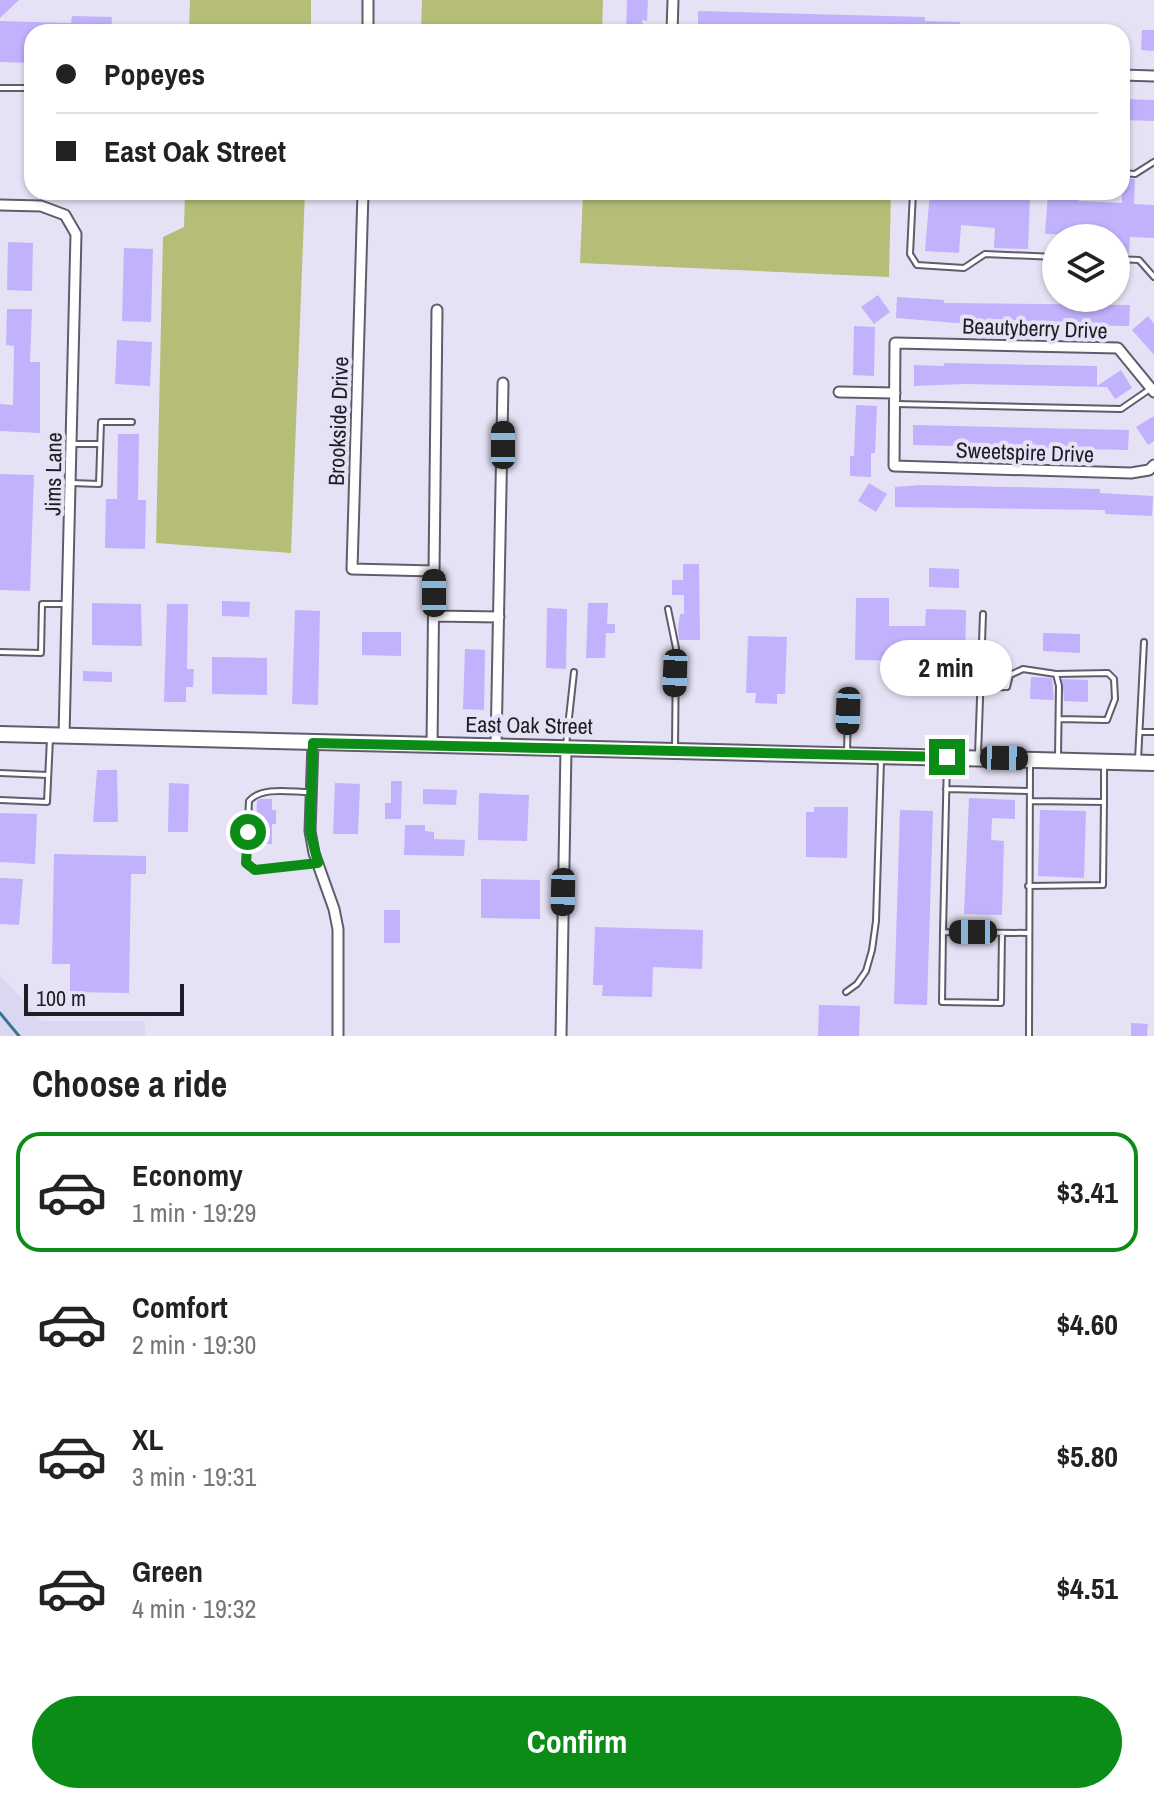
<!DOCTYPE html>
<html lang="en">
<head>
<meta charset="utf-8">
<style>
  body { margin:0; font-family:"Archivo Narrow",sans-serif; background:#f2f2f2; color:#222; height:100vh; display:flex; flex-direction:column; font-size:30px; white-space:nowrap }
  * { box-sizing:border-box; margin:0 }
  p { font-size:26px; color:#767676 }
  .icon { flex:none; width:44px; height:44px; fill:none; stroke:currentColor; stroke-width:2; stroke-linecap:round; stroke-linejoin:round }
  .map { position:relative; height:1036px; overflow:hidden }
  .side { display:flex; flex-direction:column; background:#fff; flex:1 }
  .side>* { flex:none }
  .top-card { position:absolute; left:24px; top:24px; width:1106px; height:176px; border-radius:24px; box-shadow:0 2px 6px #0004; display:grid; align-content:center; height:176px; padding:0 32px; background:#fff }
  .controls { position:absolute; left:1042px; top:224px; display:grid; gap:16px }
  .controls a { display:grid; place-items:center; width:88px; height:88px; border-radius:50%; background:#fff; box-shadow:0 2px 6px #0004; font-size:40px }
  .scale { position:absolute; left:24px; bottom:20px; width:160px; box-sizing:border-box; padding-left:8px; border:4px solid #1f1d24; border-top:0; font-size:22px; line-height:28px; white-space:nowrap; color:#1f1d24; -webkit-text-stroke:6px #e6e2f5; paint-order:stroke }
  .end { position:absolute; width:36px; height:36px; margin:-18px; border:10px solid #0b8c17; background:#fff; box-shadow:0 0 0 4px #fff }
  .from { border-radius:50% }
  .bubble { position:absolute; height:56px; border-radius:28px; background:#fff; box-shadow:0 2px 6px #0004; font-size:26px; font-weight:800; line-height:56px; text-align:center }
  .car { position:absolute; width:24px; height:48px; margin:-24px -12px; border-radius:10px; box-shadow:0 0 6px 2px #0007; background:linear-gradient(#222 24%,#8ab4d8 0 40%,#222 0 76%,#8ab4d8 0 86%,#222 0) }
  .top-card b { display:flex; align-items:center; gap:28px; height:76px; font-size:30px }
  .top-card b+b { border-top:2px solid #e0e0e0 }
  .top-card i { width:20px; height:20px; background:#222 }
  ul { padding:0; list-style:none }
  li { display:flex; align-items:center; gap:24px; height:120px; margin:0 16px 12px; padding:0 16px; border:4px solid transparent; border-radius:24px }
  li div { flex:1 }
  li b { display:block; font-size:30px }
  li em { font-style:normal; font-weight:800 }
  li.current { border-color:#0b8c17 }
  li>.icon { width:72px; height:72px; stroke-width:1.5 }
  h2 { padding:0 32px; font-size:36px; line-height:96px }
  .button { display:flex; gap:16px; margin-top:auto; padding:16px 32px }
  .button a { flex:1; height:92px; border-radius:48px; background:#0b8c17; color:#fff; font-size:32px; font-weight:800; line-height:92px; text-align:center }
  .map>svg:first-child { display:block }
</style>
</head>
<body>
<div class="map">
<svg width="1154" height="1036" viewBox="0 0 1154 1036">
  <rect width="100%" height="100%" fill="#e6e2f5"/>
  <path fill="#dcd7f1" d="M0,975L42,1021H145V1036H0Z"/>
  <path fill="#b6bd77" d="M190,0H311V32H189Z
    M422,0H603L602,32H421Z
    M185,192H305L291,553L156,543L163,237L184,227Z
    M583,192H891L889,277L580,263Z"/>
  <g fill="none" stroke-linecap="round" stroke-linejoin="round">
    <path stroke="#3a7596" stroke-width="3" d="M0,1013L19,1036"/>
  </g>
  <path fill="#c2b1fc" d="M0,0H19L0,18Z
    M627,0H648L647,21L642,20L644,32H626Z
    M698,11L925,17V21L960,22V32H698Z
    M72,16L112,17L111,32H32V63L0,62V21L71,23Z
    M1142,30H1154V51L1141,50Z
    M1122,99L1154,100V121L1122,120Z
    M1122,178L1135,179L1134,204L1154,205V238L1130,237L1129,254L1116,253V236L1045,234L1048,194L1079,196V201L1122,203Z
    M930,192H964L1030,198L1028,249L994,248L995,228L961,225L959,253L925,251Z
    M8,242L33,243L32,291L7,290Z
    M124,248L153,249L151,322L122,321Z
    M878,295L890,312L874,324L861,307Z
    M897,297L944,300V303L1130,305L1129,326L969,324L896,318Z
    M7,309H32L30,362H40V433L0,431V404L13,405L14,346L6,345Z
    M1148,316L1154,324V355L1132,330Z
    M854,326L875,327L874,376L853,375Z
    M117,340L152,342L150,386L115,384Z
    M944,363L1097,366V386L1121,370L1132,388L1115,399L1107,387L965,384L914,386V365L944,366Z
    M856,405L877,406L875,453H871V477L850,476V456H854Z
    M1154,416V441L1148,445L1136,427Z
    M913,425L1129,430L1128,450L913,445Z
    M118,434H139L138,500H146L145,549L105,548L106,499H117Z
    M0,474L34,475L30,591L0,590Z
    M869,483L887,494L876,512L858,501Z
    M922,485L1100,489V493L1153,496L1152,516L1105,514V510L895,507V487Z
    M683,564H699L700,640H679L678,629L680,614H684V595H672V580H683Z
    M929,568L959,569V588L929,587Z
    M856,598H889V626H925L926,609L966,610L965,669L925,668V661L855,660Z
    M222,601L250,602L249,617L222,616Z
    M92,603L141,604L142,646L92,645Z
    M588,603H608L607,624H615V633H606L605,658H586Z
    M167,604H188L187,669H194L193,687H186V702H164Z
    M547,608L567,609L566,669L546,668Z
    M295,610L320,611L318,705L292,704Z
    M362,632H401V656L362,655Z
    M1043,633L1080,634V653L1043,651Z
    M748,636L787,637L785,694H777V704L755,703L756,693H746Z
    M465,649L485,650L484,710L463,709Z
    M212,657L267,658V695L212,694Z
    M83,671L112,672V682L83,681Z
    M1031,677L1052,678L1054,700L1030,699Z
    M1062,679L1088,680V702L1064,701Z
    M97,770H117L118,822H93Z
    M391,781H402L401,819H385V803H391Z
    M169,783L189,784L188,832H168Z
    M335,783L360,784L358,834H333Z
    M423,789L457,790L456,805L423,804Z
    M479,793L529,795L527,841L478,840Z
    M969,798L1015,800V819L992,818L991,840L1004,841L1002,915L964,914Z
    M260,799H272V810H276V824H272V844H255L257,801Z
    M814,807H848L847,858L806,857V812H814Z
    M900,810L933,811L927,1005L894,1004Z
    M1040,810L1086,811L1084,878L1038,876Z
    M0,813L37,814L35,864L0,862Z
    M405,825H425V831L434,832V839L465,840L464,856L404,855Z
    M54,854L146,856V874H131L129,993L70,992V964H52Z
    M0,878L23,879L19,925L0,924Z
    M481,879L540,880V919L481,918Z
    M384,910H400V943H384Z
    M595,927L703,930L702,969L653,967L652,997L602,996L603,985H593Z
    M819,1005L860,1006L859,1036H818Z
    M1131,1023L1148,1024L1147,1036H1131Z"/>
  <g fill="none" stroke-linecap="round" stroke-linejoin="round">
    <g stroke="#5f5c6c" stroke-width="8">
      <path id="service" d="M0,88H32
        M1122,173L1135,174L1154,162
        M913,192L910,254L917,265L964,268L985,254L1056,257
        M1116,259L1139,260L1154,277
        M897,404L1121,409L1150,389
        M72,444H100
        M71,483L99,484L101,422H132
        M668,609L676,648L675,748
        M0,652L41,653L42,604H66
        M1056,674L1108,673L1114,679L1115,699L1107,720L1059,719
        M981,688L1007,687L1010,675L1023,669L1056,674L1059,686L1058,757
        M1140,732H1154
        M566,745L574,672
        M847,752L848,711
        M978,755L983,614
        M947,760L943,932L1028,933
        M1138,760L1144,642
        M1104,764V802
        M0,773L48,775
        M946,789L1030,791
        M309,792C291,792 262,786 249,801L246,863L255,870L318,863
        M0,800L47,802L50,738
        M1028,886L1103,885L1104,802L1030,801
        M943,932L942,1002L1001,1003L1002,933
        M846,992L857,984L866,971L872,950L876,921L881,760
        M1029,1036L1030,765"/>
    </g>
    <g stroke="#5f5c6c" stroke-width="13">
      <path id="minor" d="M368,32V0
        M672,32L673,0
        M1122,75L1154,76
        M363,192L352,569L434,571
        M0,205L41,206L65,215L76,234L64,736
        M839,392L895,393
        M1154,392L1118,348L895,343L894,466L1131,473L1149,470L1154,465
        M434,616L499,617
        M313,743L310,831L314,853L334,909L338,929V1036
        M432,746L437,310
        M496,747L503,383
        M561,1036L566,748"/>
    </g>
    <g stroke="#5f5c6c" stroke-width="18">
      <path id="trunk" d="M0,734L1154,763"/>
    </g>
    <use href="#service" stroke="#fff" stroke-width="4"/>
    <use href="#minor" stroke="#fff" stroke-width="9"/>
    <use href="#trunk" stroke="#fff" stroke-width="14"/>
  </g>
  <g fill="none" stroke-linecap="round" stroke-linejoin="round">
    <path stroke="#0b8c17" stroke-width="10" d="M248,832L246,863L255,870L318,863L310,831L313,743L947,757"/>
  </g>
  <g text-anchor="middle" dominant-baseline="central" stroke-width="8" stroke-linejoin="round" paint-order="stroke">
    <g font-size="22" fill="#1f1d24" stroke="#e6e2f5">
      <text transform="translate(1035 328) rotate(2)">Beautyberry Drive</text>
      <text transform="translate(338 421) rotate(-88)">Brookside Drive</text>
      <text transform="translate(1025 452) rotate(2)">Sweetspire Drive</text>
      <text transform="translate(53 474) rotate(-89)">Jims Lane</text>
      <text transform="translate(529 725) rotate(1)">East Oak Street</text>
    </g>
  </g>
</svg>
<div class="controls">
<a><svg class="icon" aria-label="layers" viewBox="0 0 24 24"><path d="M12 4l9 5-9 5-9-5zM3 14l9 5 9-5"/></svg></a>
</div>
<div class="scale">100 m</div>
<i class="end from" style="left:248px;top:832px"></i>
<i class="end" style="left:947px;top:757px"></i>
<div class="bubble" style="left:880px;top:640px;width:132px">2 min</div>
<i class="car" style="left:503px;top:445px;rotate:0deg"></i>
<i class="car" style="left:434px;top:593px;rotate:0deg"></i>
<i class="car" style="left:675px;top:673px;rotate:182deg"></i>
<i class="car" style="left:848px;top:711px;rotate:182deg"></i>
<i class="car" style="left:1004px;top:758px;rotate:91deg"></i>
<i class="car" style="left:563px;top:892px;rotate:181deg"></i>
<i class="car" style="left:973px;top:932px;rotate:270deg"></i>
<div class="top-card">
<b><i class="from"></i>Popeyes</b>
<b><i></i>East Oak Street</b>
</div>
</div>
<section class="side">
<h2>Choose a ride</h2>
<ul>
<li class="current"><svg class="icon" aria-label="car" viewBox="0 0 24 24"><path d="M5 17H2v-5l4-1 3-4h7l3 4 3 1v5h-3M9 17h6M6 11h13"/><circle cx="7" cy="17" r="2"/><circle cx="17" cy="17" r="2"/></svg><div><b>Economy</b><p>1 min · 19:29</p></div><em>$3.41</em></li>
<li><svg class="icon" aria-label="car" viewBox="0 0 24 24"><path d="M5 17H2v-5l4-1 3-4h7l3 4 3 1v5h-3M9 17h6M6 11h13"/><circle cx="7" cy="17" r="2"/><circle cx="17" cy="17" r="2"/></svg><div><b>Comfort</b><p>2 min · 19:30</p></div><em>$4.60</em></li>
<li><svg class="icon" aria-label="car" viewBox="0 0 24 24"><path d="M5 17H2v-5l4-1 3-4h7l3 4 3 1v5h-3M9 17h6M6 11h13"/><circle cx="7" cy="17" r="2"/><circle cx="17" cy="17" r="2"/></svg><div><b>XL</b><p>3 min · 19:31</p></div><em>$5.80</em></li>
<li><svg class="icon" aria-label="car" viewBox="0 0 24 24"><path d="M5 17H2v-5l4-1 3-4h7l3 4 3 1v5h-3M9 17h6M6 11h13"/><circle cx="7" cy="17" r="2"/><circle cx="17" cy="17" r="2"/></svg><div><b>Green</b><p>4 min · 19:32</p></div><em>$4.51</em></li>
</ul>
<div class="button"><a>Confirm</a></div>
</section>
</body>
</html>
